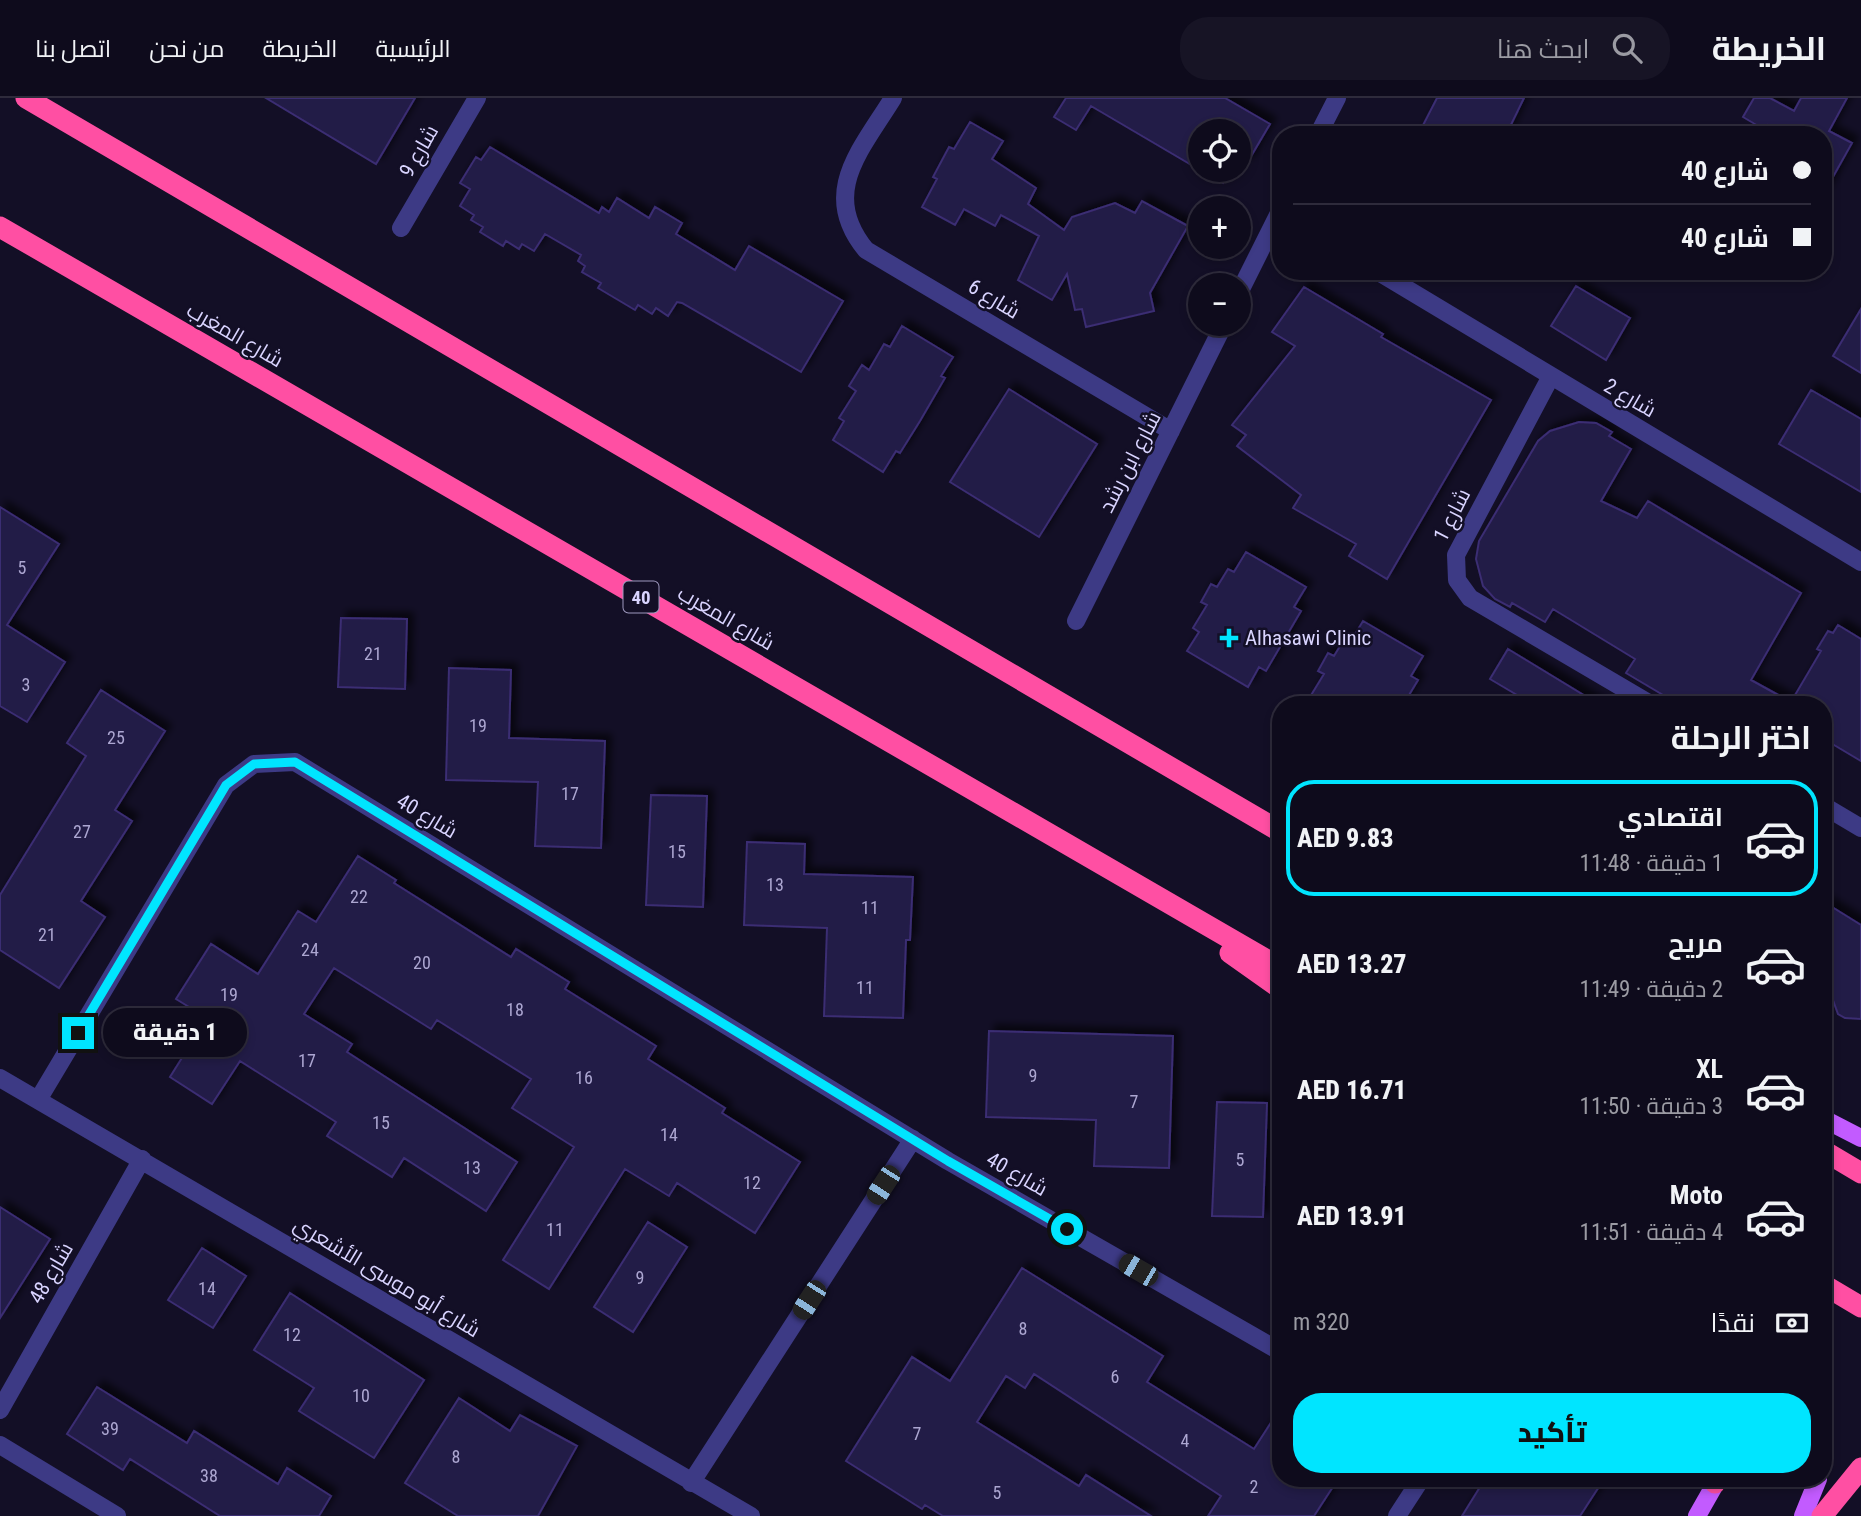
<!DOCTYPE html>
<html lang="ar">
<head>
<meta charset="utf-8">
<style>
  body { margin:0; font-family:"Roboto Condensed",Cairo,sans-serif; background:#171425; color:#f1f3f6; direction:rtl; height:100vh; display:flex; flex-direction:column; font-size:26px; white-space:nowrap }
  * { box-sizing:border-box; margin:0 }
  p { font-size:23px; color:#9b9ba3 }
  .icon { flex:none; width:38px; height:38px; fill:none; stroke:currentColor; stroke-width:2; stroke-linecap:round; stroke-linejoin:round }
  .map { position:relative; flex:1; overflow:hidden; direction:ltr }
  .panel { position:absolute; left:1272px; top:598px; width:560px; height:791px; display:flex; flex-direction:column; background:#0e0b1c; border-radius:28px; box-shadow:0 4px 10px #0003,0 0 0 2px #2e2b3b; direction:rtl }
  .panel>* { flex:none }
  .top-card { position:absolute; left:1272px; top:28px; width:560px; height:154px; border-radius:28px; box-shadow:0 4px 10px #0003,0 0 0 2px #2e2b3b; direction:rtl; display:grid; align-content:center; height:154px; padding:0 21px; background:#0e0b1c }
  .controls { position:absolute; left:1188px; top:21px; display:grid; gap:14px }
  .controls a { display:grid; place-items:center; width:63px; height:63px; border-radius:50%; background:#0e0b1c; box-shadow:0 4px 10px #0003,0 0 0 2px #2e2b3b; font-size:35px }
  .end { position:absolute; width:32px; height:32px; margin:-16px; border:9px solid #00e5ff; background:#111; box-shadow:0 0 0 4px #111 }
  .from { border-radius:50% }
  .bubble { position:absolute; height:49px; border-radius:24px; background:#0e0b1c; box-shadow:0 4px 10px #0003,0 0 0 2px #2e2b3b; font-size:23px; font-weight:800; line-height:49px; text-align:center; direction:rtl }
  .car { position:absolute; width:21px; height:42px; margin:-21px -10px; border-radius:9px; box-shadow:0 0 5px 2px #0007; background:linear-gradient(#222 24%,#8ab4d8 0 40%,#222 0 76%,#8ab4d8 0 86%,#222 0) }
  .top-card b { display:flex; align-items:center; gap:24px; height:66px; font-size:26px }
  .top-card b+b { border-top:2px solid #2e2b3b }
  .top-card i { width:18px; height:18px; background:#f1f3f6 }
  ul { padding:0; list-style:none }
  li { display:flex; align-items:center; gap:21px; height:116px; margin:0 14px 10px; padding:0 7px; border:4px solid transparent; border-radius:28px }
  li div { flex:1 }
  li b { display:block; font-size:26px }
  li em { font-style:normal; font-weight:800 }
  li.selected { border-color:#00e5ff }
  li>.icon { width:63px; height:63px; stroke-width:1.5 }
  h2 { padding:0 21px; font-size:32px; line-height:84px }
  .pay { display:flex; align-items:center; gap:18px; height:77px; padding:0 21px; font-size:26px }
  .pay p { margin-inline-start:auto }
  .cta { display:flex; gap:14px; margin-top:auto; padding:14px 21px }
  .cta a { flex:1; height:80px; border-radius:28px; background:#00e5ff; color:#111; font-size:28px; font-weight:800; line-height:80px; text-align:center }
  header { display:flex; align-items:center; gap:42px; box-sizing:border-box; height:98px; padding:0 35px; background:#0e0b1c; border-bottom:2px solid #2e2b3b }
  header strong { font-size:33px }
  nav { display:flex; gap:38px; margin-inline-start:auto; font-size:24px }
  .search { width:490px; height:63px; background:#171425; display:flex; align-items:center; gap:18px; box-sizing:border-box; padding:0 24px; border-radius:28px; color:#9b9ba3; font-size:26px }
  .map>svg:first-child { display:block }
</style>
</head>
<body>
<header>
<strong>الخريطة</strong>
<div class="search"><svg class="icon" aria-label="search" viewBox="0 0 24 24"><circle cx="10" cy="10" r="6"/><path d="M15 15l6 6"/></svg>ابحث هنا</div>
<nav><a>الرئيسية</a><a>الخريطة</a><a>من نحن</a><a>اتصل بنا</a></nav>
</header>
<div class="map">
<svg width="1861" height="1418" viewBox="0 0 1861 1418">
  <defs>
    <filter id="shadow"><feDropShadow dx="6" dy="-6" stdDeviation="3.5" flood-color="#0009"/></filter>
  </defs>
  <rect width="100%" height="100%" fill="#130f26"/>
  <path fill="#241b47" stroke="#3b2d73" stroke-width="2" filter="url(#shadow)" d="M266,0H415L376,66Z
    M1066,0H1225L1270,26L1247,65L1239,60V33H1200V72L1091,8L1076,32L1054,19Z
    M1437,0H1524L1506,37L1481,28L1476,37H1418Z
    M1754,0H1770L1794,13L1801,0H1847L1829,33L1852,45L1824,95V37H1785L1768,27L1765,32L1743,19Z
    M970,24L1003,43L992,61L1036,90L1028,106L1064,132L1072,119L1115,105L1135,115L1142,103L1188,128L1150,195L1154,213L1086,229L1082,211L1075,212L1067,176L1052,202L1018,182L1039,138L1001,117L995,128L964,111L955,127L922,109L937,81L933,79L949,49L954,51Z
    M490,49L599,115L602,109L609,114L617,100L649,120L655,109L682,125L676,136L735,172L749,148L843,203L801,274L682,205L677,204L668,218L656,210L652,216L638,207L635,212L598,190L601,185L582,174L585,168L578,163L581,157L545,136L534,153L522,146L519,151L506,143L503,148L480,134L483,129L471,122L474,117L460,108L470,91L460,85L476,59L481,62Z
    M1201,72H1231L1223,85Z
    M1576,188L1630,220L1606,262L1551,228Z
    M1304,189L1383,236L1381,239L1491,302L1387,481L1349,458L1356,446L1293,410L1301,397L1237,348L1246,337L1232,327L1295,248L1272,234Z
    M1861,211V275L1833,258Z
    M902,228L953,259L941,278L945,280L920,323L900,355L896,353L883,374L833,342L844,323L839,320L856,293L849,288L862,267L869,272L884,246L890,249Z
    M1009,291L1097,346L1039,439L950,384Z
    M1811,292L1861,321V394L1779,346Z
    M1579,324L1596,325L1612,334L1609,338L1631,351L1601,403L1637,420L1648,403L1801,495L1751,582L1791,604L1821,553L1817,551L1828,533L1833,535L1838,527L1861,541V663L1824,641V607H1680L1626,575L1635,561L1553,511L1545,524L1512,505L1510,509L1495,501L1483,488L1476,461L1479,443L1538,343L1550,333Z
    M0,409L59,446L7,527L65,564L27,624L0,608Z
    M1246,454L1306,489L1294,509L1301,513L1266,573L1259,569L1248,589L1187,553L1199,534L1193,530L1207,507L1201,504L1211,486L1217,489L1228,471L1234,474Z
    M341,520L407,521L405,591L338,589Z
    M1363,523L1423,558L1411,578L1418,582L1403,607H1323L1310,599L1324,576L1318,573L1328,555L1334,558L1345,540L1351,543Z
    M1508,551L1600,607H1534L1490,581Z
    M449,570L511,572L509,640L605,643L601,750L535,748L538,684L446,682Z
    M101,592L165,633L115,712L132,723L81,803L105,819L59,890L0,852V797L86,658L67,645Z
    M651,697L707,698L703,809L646,807Z
    M747,744L805,746L804,776L913,779L910,842H906L903,920L824,918L827,830L744,827Z
    M358,758L396,782L394,785L511,859L516,851L569,884L565,891L656,948L648,961L725,1010L722,1015L800,1064L755,1135L677,1085L669,1098L625,1071L549,1191L503,1162L574,1049L512,1010L531,981L437,922L431,931L334,870L304,916L352,946L347,954L517,1064L486,1113L404,1060L392,1079L327,1038L336,1024L240,963L212,1006L170,979L207,920L176,901L211,846L258,876L298,813L316,824Z
    M1824,804L1861,827V921L1845,920L1838,916L1824,877Z
    M989,933L1173,938L1169,1070L1094,1068L1096,1022L986,1019Z
    M1217,1004L1267,1005L1263,1119L1212,1118Z
    M0,1109L50,1141L0,1220Z
    M648,1124L687,1149L633,1234L594,1209Z
    M202,1150L246,1178L213,1230L168,1202Z
    M1022,1170L1163,1258L1147,1284L1254,1351L1281,1309V1381H1338L1314,1418H1208L1221,1398L1034,1276L1025,1290L1006,1278L977,1324L1079,1388L1086,1377L1151,1418H943L925,1407L922,1411L846,1363L912,1259L950,1283Z
    M290,1195L424,1282L374,1360L299,1313L314,1290L254,1252Z
    M97,1289L187,1345L194,1333L278,1386L287,1370L331,1398L319,1418H220L130,1361L123,1372L67,1336Z
    M459,1300L510,1333L520,1317L577,1348L538,1418H458L405,1385Z
    M1485,1381H1604L1580,1418H1462Z"/>
  <g fill="none" stroke-linecap="round" stroke-linejoin="round">
    <path stroke="#3d3a85" stroke-width="18" d="M893,0C861,52 819,95 866,152L1171,333
      M1318,37L1337,0
      M401,130L477,0
      M1377,173L1861,464
      M1239,195L1281,111
      M1550,280L1456,457L1457,482L1470,500L1652,607
      M1076,523L1224,226
      M1824,708L1861,730
      M0,980L751,1418
      M38,1002L226,687L254,666L295,664L948,1063L1281,1254
      M0,1312L142,1061
      M0,1347L117,1418
      M691,1385L913,1041
      M1397,1418L1421,1381"/>
    <path stroke="#c25bff" stroke-width="18" d="M1824,1021L1861,1040
      M1697,1418L1718,1381
      M1803,1418L1818,1381"/>
    <path stroke="#ff4fa3" stroke-width="21" d="M26,0L1281,734
      M0,129L1281,870
      M1230,855L1281,891
      M1824,1053L1861,1075
      M1824,1187L1861,1209
      M1715,1385V1381
      M1822,1418L1861,1370"/>
  </g>
  <g fill="none" stroke-linecap="round" stroke-linejoin="round">
    <path stroke="#00e5ff" stroke-width="9" d="M78,935L226,687L254,666L295,664L948,1063L1067,1131"/>
  </g>
  <path fill="#00e5ff" stroke="#130f26" stroke-width="2.5" d="M1225.5 529.5h7v7h7v7h-7v7h-7v-7h-7v-7h7z"/>
  <g text-anchor="middle" dominant-baseline="central" stroke-width="5" stroke-linejoin="round" paint-order="stroke">
    <g font-size="18" fill="#aca6d1">
      <text x="22" y="469">5</text>
      <text x="373" y="555">21</text>
      <text x="26" y="586">3</text>
      <text x="478" y="627">19</text>
      <text x="116" y="639">25</text>
      <text x="570" y="695">17</text>
      <text x="82" y="733">27</text>
      <text x="677" y="753">15</text>
      <text x="775" y="786">13</text>
      <text x="359" y="798">22</text>
      <text x="870" y="809">11</text>
      <text x="47" y="836">21</text>
      <text x="310" y="851">24</text>
      <text x="422" y="864">20</text>
      <text x="865" y="889">11</text>
      <text x="229" y="896">19</text>
      <text x="515" y="911">18</text>
      <text x="307" y="962">17</text>
      <text x="1033" y="977">9</text>
      <text x="584" y="979">16</text>
      <text x="1134" y="1003">7</text>
      <text x="381" y="1024">15</text>
      <text x="669" y="1036">14</text>
      <text x="1240" y="1061">5</text>
      <text x="472" y="1069">13</text>
      <text x="752" y="1084">12</text>
      <text x="555" y="1131">11</text>
      <text x="640" y="1179">9</text>
      <text x="207" y="1190">14</text>
      <text x="1023" y="1230">8</text>
      <text x="292" y="1236">12</text>
      <text x="1115" y="1278">6</text>
      <text x="361" y="1297">10</text>
      <text x="110" y="1330">39</text>
      <text x="917" y="1335">7</text>
      <text x="1185" y="1342">4</text>
      <text x="456" y="1358">8</text>
      <text x="209" y="1377">38</text>
      <text x="1254" y="1388">2</text>
      <text x="997" y="1394">5</text>
    </g>
    <rect fill="#130f26" stroke="#9e99be" stroke-width="2" x="623.5" y="483.5" width="35" height="31" rx="5"/>
    <g font-size="19" font-weight="bold" fill="#d9d4ff">
      <text x="641" y="499">40</text>
    </g>
    <g font-size="21" fill="#d9d4ff" stroke="#130f26">
      <text transform="translate(419 53) rotate(-60)">شارع 9</text>
      <text transform="translate(994 201) rotate(31)">شارع 6</text>
      <text transform="translate(235 237) rotate(30)">شارع المغرب</text>
      <text transform="translate(1630 300) rotate(30)">شارع 2</text>
      <text transform="translate(1130 364) rotate(-63)">شارع ابن رشد</text>
      <text transform="translate(1452 417) rotate(-63)">شارع 1</text>
      <text transform="translate(726 520) rotate(30)">شارع المغرب</text>
      <text transform="translate(427 718) rotate(31)">شارع 40</text>
      <text transform="translate(1017 1076) rotate(30)">شارع 40</text>
      <text transform="translate(51 1175) rotate(-60)">شارع 48</text>
      <text transform="translate(387 1179) rotate(31)">شارع أبو موسى الأشعري</text>
    </g>
    <g font-size="21" fill="#d9d4ff" stroke="#130f26" text-anchor="start">
      <text x="1245" y="540">Alhasawi Clinic</text>
    </g>
  </g>
</svg>
<div class="controls">
<a><svg class="icon" aria-label="locate" viewBox="0 0 24 24"><circle cx="12" cy="12" r="6"/><path d="M12 2v4M12 18v4M2 12h4M18 12h4"/></svg></a>
<a>+</a>
<a>−</a>
</div>
<i class="end from" style="left:1067px;top:1131px"></i>
<i class="end" style="left:78px;top:935px"></i>
<div class="bubble" style="left:103px;top:910px;width:144px">1 دقيقة</div>
<i class="car" style="left:883px;top:1087px;rotate:213deg"></i>
<i class="car" style="left:1138px;top:1172px;rotate:300deg"></i>
<i class="car" style="left:809px;top:1202px;rotate:213deg"></i>
<div class="top-card">
<b><i class="from"></i>شارع 40</b>
<b><i></i>شارع 40</b>
</div>
<section class="panel">
<h2>اختر الرحلة</h2>
<ul>
<li class="selected"><svg class="icon" aria-label="car" viewBox="0 0 24 24"><path d="M5 17H2v-5l4-1 3-4h7l3 4 3 1v5h-3M9 17h6M6 11h13"/><circle cx="7" cy="17" r="2"/><circle cx="17" cy="17" r="2"/></svg><div><b>اقتصادي</b><p>1 دقيقة · 11:48</p></div><em>AED 9.83</em></li>
<li><svg class="icon" aria-label="car" viewBox="0 0 24 24"><path d="M5 17H2v-5l4-1 3-4h7l3 4 3 1v5h-3M9 17h6M6 11h13"/><circle cx="7" cy="17" r="2"/><circle cx="17" cy="17" r="2"/></svg><div><b>مريح</b><p>2 دقيقة · 11:49</p></div><em>AED 13.27</em></li>
<li><svg class="icon" aria-label="car" viewBox="0 0 24 24"><path d="M5 17H2v-5l4-1 3-4h7l3 4 3 1v5h-3M9 17h6M6 11h13"/><circle cx="7" cy="17" r="2"/><circle cx="17" cy="17" r="2"/></svg><div><b>XL</b><p>3 دقيقة · 11:50</p></div><em>AED 16.71</em></li>
<li><svg class="icon" aria-label="car" viewBox="0 0 24 24"><path d="M5 17H2v-5l4-1 3-4h7l3 4 3 1v5h-3M9 17h6M6 11h13"/><circle cx="7" cy="17" r="2"/><circle cx="17" cy="17" r="2"/></svg><div><b>Moto</b><p>4 دقيقة · 11:51</p></div><em>AED 13.91</em></li>
</ul>
<div class="pay"><svg class="icon" aria-label="cash" viewBox="0 0 24 24"><path d="M3 7h18v10H3z"/><circle cx="12" cy="12" r="2"/></svg>نقدًا<p>320 m</p></div>
<div class="cta"><a>تأكيد</a></div>
</section>
</div>
</body>
</html>
